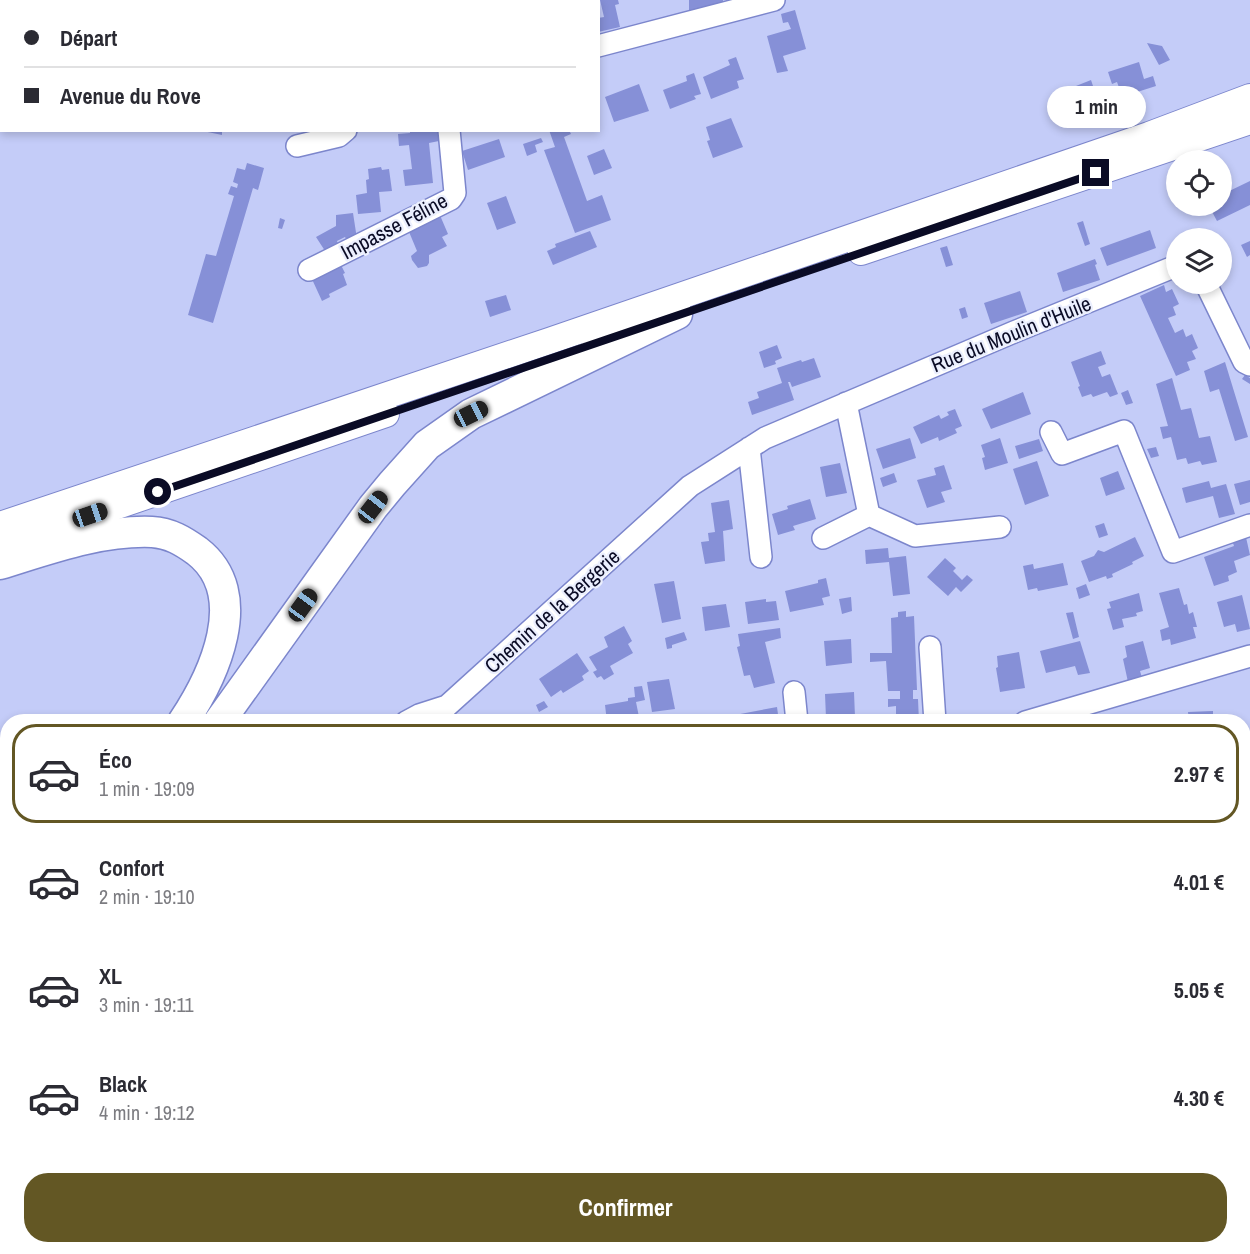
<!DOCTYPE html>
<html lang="fr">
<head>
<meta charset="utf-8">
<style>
  body { margin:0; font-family:"Archivo Narrow",sans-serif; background:#f7f7f7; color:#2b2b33; height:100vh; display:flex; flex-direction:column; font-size:22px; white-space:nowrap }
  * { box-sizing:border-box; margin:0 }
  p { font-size:20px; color:#7c7c81 }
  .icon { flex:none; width:33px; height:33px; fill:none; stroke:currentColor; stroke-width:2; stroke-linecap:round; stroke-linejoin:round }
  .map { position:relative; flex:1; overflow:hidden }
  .drawer { position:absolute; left:0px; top:714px; width:1251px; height:540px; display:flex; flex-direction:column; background:#fff; border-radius:24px 24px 0 0; box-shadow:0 3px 9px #0003 }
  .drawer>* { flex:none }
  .top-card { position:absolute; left:0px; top:0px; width:600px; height:132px; box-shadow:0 3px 9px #0003; display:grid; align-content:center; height:132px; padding:0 24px; background:#fff }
  .controls { position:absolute; left:1166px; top:150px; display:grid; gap:12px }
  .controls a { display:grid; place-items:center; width:66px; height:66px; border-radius:50%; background:#fff; box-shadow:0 3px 9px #0003; font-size:30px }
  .end { position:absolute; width:27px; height:27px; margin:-14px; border:8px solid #0a0b25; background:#fff; box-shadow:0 0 0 3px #fff }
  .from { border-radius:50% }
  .bubble { position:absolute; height:42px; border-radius:21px; background:#fff; box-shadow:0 3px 9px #0003; font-size:20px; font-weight:800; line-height:42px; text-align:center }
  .car { position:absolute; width:18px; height:36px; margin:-18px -9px; border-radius:8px; box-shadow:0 0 4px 2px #0007; background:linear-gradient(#222 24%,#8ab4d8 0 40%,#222 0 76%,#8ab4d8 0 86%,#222 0) }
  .top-card b { display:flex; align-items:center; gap:21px; height:57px; font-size:22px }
  .top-card b+b { border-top:2px solid #e1e1e2 }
  .top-card i { width:15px; height:15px; background:#2b2b33 }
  ul { padding:10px 0 0; list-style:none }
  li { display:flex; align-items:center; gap:18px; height:99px; margin:0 12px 9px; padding:0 12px; border:3px solid transparent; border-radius:24px }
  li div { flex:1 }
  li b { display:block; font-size:22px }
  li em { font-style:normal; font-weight:800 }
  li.current { border-color:#635724 }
  li>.icon { width:54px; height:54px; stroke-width:1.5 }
  .button { display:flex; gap:12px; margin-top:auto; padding:12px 24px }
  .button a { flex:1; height:69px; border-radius:24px; background:#635724; color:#fff; font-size:24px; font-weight:800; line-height:69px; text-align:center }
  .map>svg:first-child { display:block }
</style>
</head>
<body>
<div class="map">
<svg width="1250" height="1254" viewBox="0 0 1250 1254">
  <rect width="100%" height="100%" fill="#c4ccf8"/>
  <path fill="#8690d7" d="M600,0H618L619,4L615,5L620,27L598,32V18L604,17Z
    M689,0H723V6L689,17Z
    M795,10L806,49L783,56L788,71L777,73L767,36L791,29L788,22L783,23L781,14Z
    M1147,43L1162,46L1170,60L1159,65Z
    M736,57L744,79L737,81L739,88L711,99L703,77L730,65L728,60Z
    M1139,62L1144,79L1153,76L1156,86L1134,93L1133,89L1121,93L1117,82L1112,84L1108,72Z
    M694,73L701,94L694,96L696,99L670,109L663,90L687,81L686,76Z
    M1091,80L1095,92L1075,99L1071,88Z
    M639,84L649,111L614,122L605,97Z
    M731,118L743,147L713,158L707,141L710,140L706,127Z
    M198,130H222V135Z
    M410,130H438L439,141L429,143L433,183L405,186L403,170L412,169L409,145L399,146L398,134L410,133Z
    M549,130H569L571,134L564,137L587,201L602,195L611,220L575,233L544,150L555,147Z
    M541,138L543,142L535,145L537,152L527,156L523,144Z
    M499,139L505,157L468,170L462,151Z
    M604,149L612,168L594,175L587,156Z
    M247,163L264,168L258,190L253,188L213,323L188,315L206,254L216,256L234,196L228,194L231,186L237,188L238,184L233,182L237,168L245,170Z
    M381,167L382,170L389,169L392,191L379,192L381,212L358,214L356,195L367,193L366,180L369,179L368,169Z
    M1250,181V205L1217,221L1209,206H1221V195Z
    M506,196L516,223L497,230L487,203Z
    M353,213L357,239L349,244L345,237L337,241L339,247L327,254L316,237L336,226V215Z
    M439,213L448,234L442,237L447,246L429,255V263L427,266L418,268L412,260L411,256L417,251L407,227Z
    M280,218L285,220L282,229L278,228Z
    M1083,221L1090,244L1085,246L1077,223Z
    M1150,230L1156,248L1107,266L1100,248Z
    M590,231L597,247L553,265L547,251L556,247L555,244Z
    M1250,241V255L1247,257L1241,245Z
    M947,246L953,265L946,267L940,248Z
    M1095,259L1097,264L1095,265L1100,280L1063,292L1057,273Z
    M340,263L345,273L343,274L347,285L329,294L330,297L322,301L311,277Z
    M1164,285L1166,292L1172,289L1179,304L1173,307L1176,315L1168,318L1175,333L1183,329L1186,337L1192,334L1198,348L1192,351L1196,359L1187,362L1190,370L1176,376L1140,296Z
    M1020,291L1027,312L991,324L984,303Z
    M506,295L511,310L490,317L485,301Z
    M965,307L968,317L962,319L959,309Z
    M777,345L782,358L775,361L776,364L764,368L759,352Z
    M1101,351L1106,364L1098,367L1102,377L1110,374L1118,394L1110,397L1107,392L1093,397L1091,394L1082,397L1078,387L1080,386L1071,362Z
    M814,358L821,377L792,387L790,382H788L794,400L752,415L748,402L759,398L757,392L782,383L777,368L801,360L802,362Z
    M1225,362L1248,437L1235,441L1219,389L1210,392L1204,371Z
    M1245,375L1250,378V384L1242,379Z
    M1172,378L1181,410L1191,408L1199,438L1210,436L1217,462L1202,465L1200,461L1188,464L1186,458L1177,460L1171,437L1163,439L1160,427L1168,426L1156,384Z
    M1128,390L1133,403L1126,405L1121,393Z
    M1023,392L1031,414L991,429L982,409Z
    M955,409L962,426L955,429L957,433L939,441L938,437L921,444L913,427L939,415L941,419L949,415L947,412Z
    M910,438L916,458L883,469L876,449Z
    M1000,438L1008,463L985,470L982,458L985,457L981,445Z
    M1039,439L1043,451L1019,459L1015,446Z
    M1156,447L1159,456L1151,458L1147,449Z
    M1037,461L1049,496L1025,505L1013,469Z
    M840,463L847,493L826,497L820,467Z
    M944,465L952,489L941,492L945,502L927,508L917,480L936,475L934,468Z
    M1118,471L1125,489L1106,496L1100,478Z
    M894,473L897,482L883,487L880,478Z
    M1250,480V502L1240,505L1234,484Z
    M1209,481L1211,488L1226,484L1235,514L1219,518L1213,496L1186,503L1182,488Z
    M810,499L816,519L793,526L795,530L778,535L772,514L788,509L787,506Z
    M729,500L733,529L723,531L725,561L705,564L701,542L709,541L708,533L715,532L711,503Z
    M1104,523L1108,535L1099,538L1095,526Z
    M1245,533L1250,555L1234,561L1237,572L1228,576L1229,581L1214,586L1204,557L1234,546L1233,543L1219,548L1217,543Z
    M1135,537L1144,556L1132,562L1133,564L1112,574L1113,577L1107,579L1106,576L1089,582L1081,561L1094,556L1098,550L1104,552Z
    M888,548L889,558L906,556L910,594L893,596L889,562L866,564L865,550Z
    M945,558L956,568L953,571L962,580L967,575L973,580L961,592L956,587L948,596L927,577Z
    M1063,563L1068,585L1038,591L1037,588L1028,590L1023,566L1033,564L1034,569Z
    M826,578L830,596L822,598L824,605L790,612L785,591L818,583V580Z
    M674,581L681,619L662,623L654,584Z
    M1086,584L1090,595L1079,599L1076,588Z
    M1179,588L1184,605L1187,604L1189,614L1193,612L1197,627H1193L1196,638L1171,645L1170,639L1162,641L1160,630L1169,627L1159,593Z
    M1139,593L1143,611L1136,613L1137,616L1122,619L1124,627L1113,630L1107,609L1111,608L1109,602Z
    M1242,595L1250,629L1237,632L1235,624L1224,627L1217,602Z
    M851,597L852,611L842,614L839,599Z
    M766,599V602L776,601L779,620L748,624L745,602Z
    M726,604L730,627L705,631L702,607Z
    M906,611V617L914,616L917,690H913V699H918L919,722H896V706L888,707V699H900V691H888L886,661L870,662V653H892L891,618L898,617V612Z
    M1073,612L1079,637L1073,639L1066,613Z
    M624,626L632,641L628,644L633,653L610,666L614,674L604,680L601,676L597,678L593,672L597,670L589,657L608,647L604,637Z
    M780,628L781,638L765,642L775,683L754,688L750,675L744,676L737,647L740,646L738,634Z
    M684,632L687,640L672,645V648L667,649L665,638Z
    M851,639L852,663L826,666L824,641Z
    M1080,641L1090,673L1078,675L1075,666L1046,673L1040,651Z
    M1143,641L1150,668L1140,671L1142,678L1128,682L1123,659L1127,657L1125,646Z
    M1019,652L1025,688L1000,692L996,668L998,667L997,656Z
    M577,653L589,671L582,676L584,680L563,693L561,690L551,697L539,679Z
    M669,679L675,709L652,712L647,682Z
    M642,686L645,700L636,702L639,717L607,722L605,705L628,701V698L635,697L634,687Z
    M854,692L855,717L826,718L825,694Z
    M544,701L548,707L539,712L536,705Z
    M777,707L779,722H737L735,715Z
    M1213,711V722H1189L1188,712Z
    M688,714L689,717L682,719L683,722H663Z
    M1250,824V835L1244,836V825Z
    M1244,1017H1250V1027L1244,1028Z
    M1250,1094V1111H1244V1095Z
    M1244,1158L1250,1159L1247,1182H1244Z
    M1247,1237H1250V1254H1246Z
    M798,1246H821L822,1248L821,1254H809L797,1251Z
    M858,1246H880L879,1254H856Z
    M1210,1246H1238V1254H1210Z
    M672,1249L689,1251V1254H671Z"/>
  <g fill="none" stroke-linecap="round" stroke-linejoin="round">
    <g stroke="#7c86cc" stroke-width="24">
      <path id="minor" d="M484,0V2
        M598,46L774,0
        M297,146L339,136L346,130
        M309,270L451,199L455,193L449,130
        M1206,284L1244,362L1250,365
        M846,403L869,515L915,536L1000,527
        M1051,432L1062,454L1124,431L1173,552L1250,525
        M749,448L761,557
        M823,538L869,515
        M930,647L935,722
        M794,692L797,722
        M406,722L419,715L447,706L690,486L765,438L1014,332L1176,266
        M1025,722L1250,656
        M1244,939H1250
        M620,1254L621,1246"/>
    </g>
    <g stroke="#7c86cc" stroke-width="28">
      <path id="major" d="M861,252L1250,121
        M0,525L549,341L1149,135L1250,97
        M0,546L386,414"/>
    </g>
    <g stroke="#7c86cc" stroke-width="33">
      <path id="highway" d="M0,564C49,549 100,530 152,532C170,533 183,541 197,551C253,594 213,677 183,722
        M219,722L373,507L392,484L427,445L471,414L677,314
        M0,856L8,858
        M0,1230L8,1254
        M40,1246L41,1254"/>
    </g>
    <use href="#minor" stroke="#fff" stroke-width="21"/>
    <use href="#major" stroke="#fff" stroke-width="26"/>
    <use href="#highway" stroke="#fff" stroke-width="30"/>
  </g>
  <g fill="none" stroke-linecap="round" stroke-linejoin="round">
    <path stroke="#0a0b25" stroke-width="8" d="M158,492L1096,173"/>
  </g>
  <g text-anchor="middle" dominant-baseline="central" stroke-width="4.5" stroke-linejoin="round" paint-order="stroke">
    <g font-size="21" fill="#0a0b25" stroke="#ebeffe">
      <text transform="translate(394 226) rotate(-28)">Impasse Féline</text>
      <text transform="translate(1011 334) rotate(-22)">Rue du Moulin d'Huile</text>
      <text transform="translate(552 611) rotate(-42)">Chemin de la Bergerie</text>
    </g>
  </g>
</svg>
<div class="controls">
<a><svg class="icon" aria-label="locate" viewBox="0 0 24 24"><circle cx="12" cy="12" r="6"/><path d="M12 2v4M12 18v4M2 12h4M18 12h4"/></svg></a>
<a><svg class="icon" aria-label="layers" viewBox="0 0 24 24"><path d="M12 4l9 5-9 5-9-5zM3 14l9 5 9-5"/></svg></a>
</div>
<i class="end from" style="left:158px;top:492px"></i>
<i class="end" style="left:1096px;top:173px"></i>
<div class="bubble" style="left:1047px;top:86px;width:99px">1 min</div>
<i class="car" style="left:471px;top:414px;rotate:64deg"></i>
<i class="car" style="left:373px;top:507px;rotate:38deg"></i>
<i class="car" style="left:90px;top:515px;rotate:71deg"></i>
<i class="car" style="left:303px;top:605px;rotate:36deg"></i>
<div class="top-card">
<b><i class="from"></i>Départ</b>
<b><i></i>Avenue du Rove</b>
</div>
<section class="drawer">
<ul>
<li class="current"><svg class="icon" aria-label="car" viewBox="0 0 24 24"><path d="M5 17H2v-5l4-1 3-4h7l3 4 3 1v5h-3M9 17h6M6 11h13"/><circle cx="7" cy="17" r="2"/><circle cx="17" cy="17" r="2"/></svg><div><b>Éco</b><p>1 min · 19:09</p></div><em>2.97 €</em></li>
<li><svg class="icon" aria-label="car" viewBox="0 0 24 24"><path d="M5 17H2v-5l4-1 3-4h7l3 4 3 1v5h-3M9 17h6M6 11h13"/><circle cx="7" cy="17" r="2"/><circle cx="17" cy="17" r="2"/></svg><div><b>Confort</b><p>2 min · 19:10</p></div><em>4.01 €</em></li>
<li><svg class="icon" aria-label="car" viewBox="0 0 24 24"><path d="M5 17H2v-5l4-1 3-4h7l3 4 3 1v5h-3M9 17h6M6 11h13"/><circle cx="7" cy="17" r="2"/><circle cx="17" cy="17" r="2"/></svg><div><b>XL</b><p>3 min · 19:11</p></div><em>5.05 €</em></li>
<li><svg class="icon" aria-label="car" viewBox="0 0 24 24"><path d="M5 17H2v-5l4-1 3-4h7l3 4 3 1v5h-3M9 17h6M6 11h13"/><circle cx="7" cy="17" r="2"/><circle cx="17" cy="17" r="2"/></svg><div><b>Black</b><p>4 min · 19:12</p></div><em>4.30 €</em></li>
</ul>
<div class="button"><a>Confirmer</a></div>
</section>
</div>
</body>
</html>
